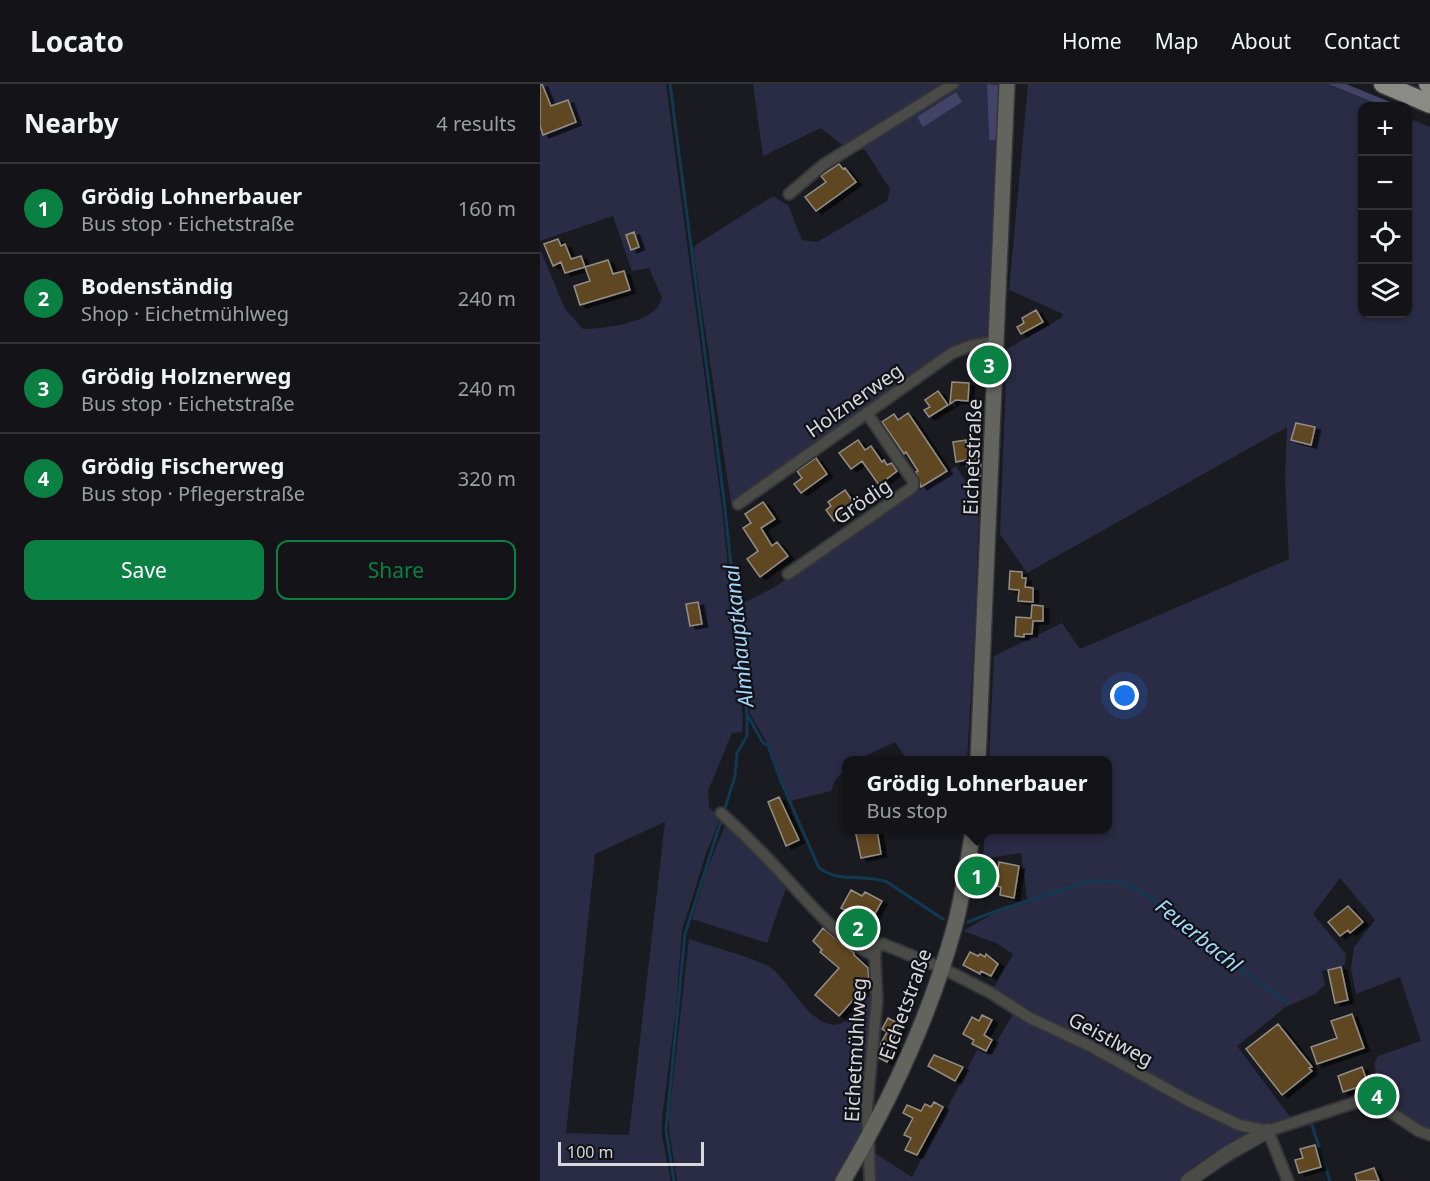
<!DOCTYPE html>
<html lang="en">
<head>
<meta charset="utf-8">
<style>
  :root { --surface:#141418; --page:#212125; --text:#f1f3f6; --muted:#9d9ea2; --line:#333337; --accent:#0b8043 }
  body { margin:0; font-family:"Noto Sans",sans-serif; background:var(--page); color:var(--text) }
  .controls { position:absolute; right:18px; top:18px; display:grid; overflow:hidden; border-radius:12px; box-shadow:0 2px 4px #0004 }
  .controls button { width:54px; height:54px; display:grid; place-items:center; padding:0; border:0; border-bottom:2px solid var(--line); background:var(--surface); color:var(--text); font:30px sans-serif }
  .scale { position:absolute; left:18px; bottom:15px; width:146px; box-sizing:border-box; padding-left:6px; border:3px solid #d8d8dc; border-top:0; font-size:16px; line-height:21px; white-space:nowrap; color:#d8d8dc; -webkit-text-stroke:4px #111217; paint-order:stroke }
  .you { position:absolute; left:585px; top:612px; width:21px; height:21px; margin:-15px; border:4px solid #fff; border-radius:50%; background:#1a73e8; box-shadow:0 0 0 9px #1a73e833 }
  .badge { display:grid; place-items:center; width:39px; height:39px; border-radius:50%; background:var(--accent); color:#fff; font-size:20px; font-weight:700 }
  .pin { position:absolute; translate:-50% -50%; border:3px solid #fff; box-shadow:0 2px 6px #0006 }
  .popup { position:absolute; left:302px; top:672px; width:270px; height:78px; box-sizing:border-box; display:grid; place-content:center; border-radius:12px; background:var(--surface); filter:drop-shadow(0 2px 4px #0005); font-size:20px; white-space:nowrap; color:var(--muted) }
  .popup b { font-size:22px; color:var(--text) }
  .popup::after { content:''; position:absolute; left:50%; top:100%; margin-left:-12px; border:12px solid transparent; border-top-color:var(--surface) }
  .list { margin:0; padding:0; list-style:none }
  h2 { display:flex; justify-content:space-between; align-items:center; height:78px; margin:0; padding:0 24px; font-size:26px }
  h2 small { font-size:20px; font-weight:400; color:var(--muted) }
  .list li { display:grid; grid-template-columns:39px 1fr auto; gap:18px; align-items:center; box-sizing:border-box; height:90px; padding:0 24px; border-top:2px solid var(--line) }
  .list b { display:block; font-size:22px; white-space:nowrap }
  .list p { margin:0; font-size:20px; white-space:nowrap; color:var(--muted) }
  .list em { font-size:20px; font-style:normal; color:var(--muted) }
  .actions { display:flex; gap:12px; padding:18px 24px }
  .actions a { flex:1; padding:14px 0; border:2px solid var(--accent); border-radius:12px; text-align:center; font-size:21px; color:var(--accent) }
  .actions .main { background:var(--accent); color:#fff }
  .icon { flex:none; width:33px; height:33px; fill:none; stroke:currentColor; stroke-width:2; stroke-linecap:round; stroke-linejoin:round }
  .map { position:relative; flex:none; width:890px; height:1097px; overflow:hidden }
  header { display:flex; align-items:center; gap:36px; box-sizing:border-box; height:84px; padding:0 30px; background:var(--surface); border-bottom:2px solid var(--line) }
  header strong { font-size:28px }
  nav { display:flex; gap:33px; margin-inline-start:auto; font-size:21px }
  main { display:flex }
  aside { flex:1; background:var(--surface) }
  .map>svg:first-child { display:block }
  .green { fill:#2a2b44; fill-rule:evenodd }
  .forest { fill:#424367 }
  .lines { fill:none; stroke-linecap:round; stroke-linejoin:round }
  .stream { stroke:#113951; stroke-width:3 }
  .building { fill:#5e4723; stroke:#938e88; stroke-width:1.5; filter:url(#shadow) }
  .minor-casing { stroke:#35353a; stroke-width:14 }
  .tertiary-casing { stroke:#35353a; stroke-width:16 }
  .secondary-casing { stroke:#35353a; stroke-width:18 }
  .motorway-casing { stroke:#35353a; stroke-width:21 }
  .minor { stroke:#4a4a47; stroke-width:10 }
  .tertiary { stroke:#4a4a47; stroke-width:14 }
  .secondary { stroke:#64645f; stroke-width:15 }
  .motorway { stroke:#8a8b84; stroke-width:18 }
  .labels { text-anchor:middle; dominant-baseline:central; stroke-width:4.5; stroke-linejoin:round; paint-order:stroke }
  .street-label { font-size:20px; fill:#d8d8dc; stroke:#111217 }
  .water-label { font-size:21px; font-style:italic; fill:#a3d6f9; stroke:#111217 }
</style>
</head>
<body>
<header>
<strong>Locato</strong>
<nav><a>Home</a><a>Map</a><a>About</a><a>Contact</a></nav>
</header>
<main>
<aside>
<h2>Nearby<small>4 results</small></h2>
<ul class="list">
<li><span class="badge">1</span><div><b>Grödig Lohnerbauer</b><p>Bus stop · Eichetstraße</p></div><em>160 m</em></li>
<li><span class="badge">2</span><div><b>Bodenständig</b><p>Shop · Eichetmühlweg</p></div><em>240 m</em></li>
<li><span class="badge">3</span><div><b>Grödig Holznerweg</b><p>Bus stop · Eichetstraße</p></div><em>240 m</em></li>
<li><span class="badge">4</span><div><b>Grödig Fischerweg</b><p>Bus stop · Pflegerstraße</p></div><em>320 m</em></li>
</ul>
<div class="actions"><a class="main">Save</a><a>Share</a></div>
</aside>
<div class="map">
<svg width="890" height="1097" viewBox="0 0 890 1097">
  <defs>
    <filter id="shadow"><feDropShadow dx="5.5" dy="3" stdDeviation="0" flood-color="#0009"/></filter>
  </defs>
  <rect width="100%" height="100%" fill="#1a1b20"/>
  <!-- green -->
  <path class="green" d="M 0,0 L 126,0 L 182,424 L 203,636 L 202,648 L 192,649 L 168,707 L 169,723 L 180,734 L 166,770 L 142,846 L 136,925 L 122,1035 L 122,1052 L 131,1097 L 0,1097 L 0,165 L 25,225 L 43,245 C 65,244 97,241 115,226 C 118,224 120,218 122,214 L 109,184 L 92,187 L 73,132 L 0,157 ZM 125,738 L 89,1051 L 26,1049 L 55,770 Z
    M 213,0 L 447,0 L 449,55 L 458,56 L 450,247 L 441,256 L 419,262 L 191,419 L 153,165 L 157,160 L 233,112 L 248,121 L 262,156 L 277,158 L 347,117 L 350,105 L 325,66 L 303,62 L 281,44 L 223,72 Z
    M 488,0 L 787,0 L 841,22 L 822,22 L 822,230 L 868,230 L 868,34 L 890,43 L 890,1057 L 843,1027 L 834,980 L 838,972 L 881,957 L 860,893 L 816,910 L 811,885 L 814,863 L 835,836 L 800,794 L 773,830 L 806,870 L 805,881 L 782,887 L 785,901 L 775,910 L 746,923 L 697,962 L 756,1041 C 743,1046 735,1052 723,1059 C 702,1072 682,1083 662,1097 L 334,1097 L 333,1068 L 372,1093 L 437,966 L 449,971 L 477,923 L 452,907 L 473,870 L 456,859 L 423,847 L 461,825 L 487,815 L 481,769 L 443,775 L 445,746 L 568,746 L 568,676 L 449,676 L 454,572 L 522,539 L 540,565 L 749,475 L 745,394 L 747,343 L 487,489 L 460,450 L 467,265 L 521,234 L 523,230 L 469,206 Z
    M 416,382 L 439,420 L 435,544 L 427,676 L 367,676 L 355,658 L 317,676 L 306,676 L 306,685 L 295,696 L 291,707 L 250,717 L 229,662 L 210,630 L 199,521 L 233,504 Z
    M 186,739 L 247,801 L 227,859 L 152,835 L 167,786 Z
    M 149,855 C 173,863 205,871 228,882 C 249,893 272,951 302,939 C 312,935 321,921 328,913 L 333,914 L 323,1052 L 297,1097 L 137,1097 L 129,1047 L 129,1030 Z"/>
  <!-- forest -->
  <path class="forest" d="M 447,0 L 460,1 L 458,56 L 449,56 Z
    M 788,0 L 806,0 L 860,22 L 842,22 Z
    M 416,8 L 422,18 L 383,43 L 377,33 Z"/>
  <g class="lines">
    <!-- stream -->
    <path class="stream" d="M 130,0 L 184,416 L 207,631 L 207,652 L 197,669 L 195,692 L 184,727
      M 208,632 L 223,659 L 228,661 L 240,695 L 279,784 C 302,800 324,789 347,798 L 403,835
      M 428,838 C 458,825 488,817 519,807 C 534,802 551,795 568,797 C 611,802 637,838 669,862 C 695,881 722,899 747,919
      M 772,1041 L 790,1097
      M 134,1097 L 126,1046 L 145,850 L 182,734"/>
  </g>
  <!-- building -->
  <path class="building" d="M 0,0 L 2,0 L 11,22 L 28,16 L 36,38 L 3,51 L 0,42 Z
    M 299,80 L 303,85 L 305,84 L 316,98 L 276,127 L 265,113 L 286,98 L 281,92 Z
    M 94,148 L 99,163 L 91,166 L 86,151 Z
    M 18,155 L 21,162 L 25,160 L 31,175 L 41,172 L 45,183 L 25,189 L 21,178 L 13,182 L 4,160 Z
    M 68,176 L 73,190 L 84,187 L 90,206 L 40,221 L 34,202 L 50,197 L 45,183 Z
    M 496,226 L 503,238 L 481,250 L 477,243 L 484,239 L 482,234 Z
    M 412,298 L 429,299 L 428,317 L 416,316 L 410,320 Z
    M 398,307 L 408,321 L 389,333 L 384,326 L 390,323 L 385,316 Z
    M 368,329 L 407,387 L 381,403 L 376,388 L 378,387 L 366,368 L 364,370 L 342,338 L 354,330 L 358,336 Z
    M 756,339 L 775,343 L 771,361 L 751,356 Z
    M 318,356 L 325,366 L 331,362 L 342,378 L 344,376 L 347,381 L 352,379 L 357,387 L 339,401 L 322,377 L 311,385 L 299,369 Z
    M 426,356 L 426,361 L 434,360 L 437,380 L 427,382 L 426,376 L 416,378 L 413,358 Z
    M 276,374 L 287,390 L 261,409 L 254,400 L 262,394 L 257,387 Z
    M 441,380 L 440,392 L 432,393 L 430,381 Z
    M 305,406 L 316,422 L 294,437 L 286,426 L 291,422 L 288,418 Z
    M 223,418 L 235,435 L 221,444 L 232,462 L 237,458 L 248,472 L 220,493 L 207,475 L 218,467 L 203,444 L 211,439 L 205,430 Z
    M 470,487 L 482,488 L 482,494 L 486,494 L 485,503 L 493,504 L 493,518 L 478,517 L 479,506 L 469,505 Z
    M 158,518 L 162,540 L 150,542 L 146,520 Z
    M 492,521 L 503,522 L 503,537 L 493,537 L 492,550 L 484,550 L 484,553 L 475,552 L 476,533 L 491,534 Z
    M 239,713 L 259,756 L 246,762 L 228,718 Z
    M 315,746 L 337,746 L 341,770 L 321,774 Z
    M 459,778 L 479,782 L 474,814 L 460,811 L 461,803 L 456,802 Z
    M 311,806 L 322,812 L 325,808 L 342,817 L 321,855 L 305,843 L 312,830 L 301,824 Z
    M 808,822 L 823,838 L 810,849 L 808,846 L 800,852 L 788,838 Z
    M 283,844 L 314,869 L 314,871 L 328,884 L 329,898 L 299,932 L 275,911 L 299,884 L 280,868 L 282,866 L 273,857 Z
    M 430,868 L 438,872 L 440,870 L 445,873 L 446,870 L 458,880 L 451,892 L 441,887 L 440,890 L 423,881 Z
    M 801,883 L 808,916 L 795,919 L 788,886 Z
    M 812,930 L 824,964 L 777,980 L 771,963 L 797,954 L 791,937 Z
    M 442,931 L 452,936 L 444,951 L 452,956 L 446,967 L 432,960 L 434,956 L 423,950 L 432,933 L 439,937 Z
    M 348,934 L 361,941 L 351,959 L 356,962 L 347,978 L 339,974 L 340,961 L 347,948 L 342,945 Z
    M 738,940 L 772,983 L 769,984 L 772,987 L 742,1011 L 706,965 Z
    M 394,971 L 423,983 L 415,997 L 388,982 Z
    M 822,983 L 828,1000 L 803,1008 L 798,992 Z
    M 394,1018 L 403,1023 L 377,1071 L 365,1066 L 371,1054 L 364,1051 L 373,1034 L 363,1029 L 367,1021 L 381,1027 L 385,1020 L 391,1023 Z
    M 775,1061 L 781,1083 L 759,1089 L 755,1076 L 763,1074 L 760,1065 Z
    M 834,1084 L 839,1097 L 817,1097 L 815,1090 Z"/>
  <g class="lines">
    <defs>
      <path id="minor" d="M 249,110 L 283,81 L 413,0
        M 198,420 L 412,269 L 430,262 L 457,257
        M 248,490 L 373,403 L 373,397 L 327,329
        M 181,729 C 202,748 223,769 243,791 C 271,821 297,854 335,872 L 337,916 L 327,1022 L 330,1097
        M 335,872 L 336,863 L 343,860 L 402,884 L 451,909 L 490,934 L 550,962 L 647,1016 L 699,1041 L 728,1047 L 829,1014 L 879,1047 L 890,1051
        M 728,1047 L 748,1097"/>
      <path id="tertiary" d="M 648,1097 L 688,1069 L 728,1047"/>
      <path id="secondary" d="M 438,676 L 467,0
        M 303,1097 C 351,1016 390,933 415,841 C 423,810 428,777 433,746"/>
      <path id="motorway" d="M 843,0 L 890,20
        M 888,0 L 890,1"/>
    </defs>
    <!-- minor casing -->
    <use href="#minor" class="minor-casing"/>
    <!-- tertiary casing -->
    <use href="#tertiary" class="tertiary-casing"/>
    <!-- secondary casing -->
    <use href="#secondary" class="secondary-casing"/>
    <!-- motorway casing -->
    <use href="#motorway" class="motorway-casing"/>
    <!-- minor -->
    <use href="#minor" class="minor"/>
    <!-- tertiary -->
    <use href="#tertiary" class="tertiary"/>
    <!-- secondary -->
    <use href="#secondary" class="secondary"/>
    <!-- motorway -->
    <use href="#motorway" class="motorway"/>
  </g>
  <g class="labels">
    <!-- street labels -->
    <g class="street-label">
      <text transform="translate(314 316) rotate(-35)">Holznerweg</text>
      <text transform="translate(432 373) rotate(-88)">Eichetstraße</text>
      <text transform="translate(322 417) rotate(-34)">Grödig</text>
      <text transform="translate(365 920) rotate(-70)">Eichetstraße</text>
      <text transform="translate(571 955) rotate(28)">Geistlweg</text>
      <text transform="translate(315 966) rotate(-87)">Eichetmühlweg</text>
    </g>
    <!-- water labels -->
    <g class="water-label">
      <text transform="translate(198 552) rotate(-96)">Almhauptkanal</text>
      <text transform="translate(659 851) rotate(39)">Feuerbachl</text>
    </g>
  </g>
</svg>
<div class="controls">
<button>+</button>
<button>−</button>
<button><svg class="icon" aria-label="locate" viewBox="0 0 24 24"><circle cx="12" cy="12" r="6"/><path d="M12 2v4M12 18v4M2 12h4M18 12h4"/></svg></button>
<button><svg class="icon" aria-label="layers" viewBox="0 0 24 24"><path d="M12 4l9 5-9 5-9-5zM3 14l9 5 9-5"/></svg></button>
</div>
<div class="scale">100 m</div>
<div class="you"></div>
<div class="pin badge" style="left:437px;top:792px">1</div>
<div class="popup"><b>Grödig Lohnerbauer</b>Bus stop</div>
<div class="pin badge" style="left:318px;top:844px">2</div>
<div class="pin badge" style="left:449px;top:281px">3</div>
<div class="pin badge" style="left:837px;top:1012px">4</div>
</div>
</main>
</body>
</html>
